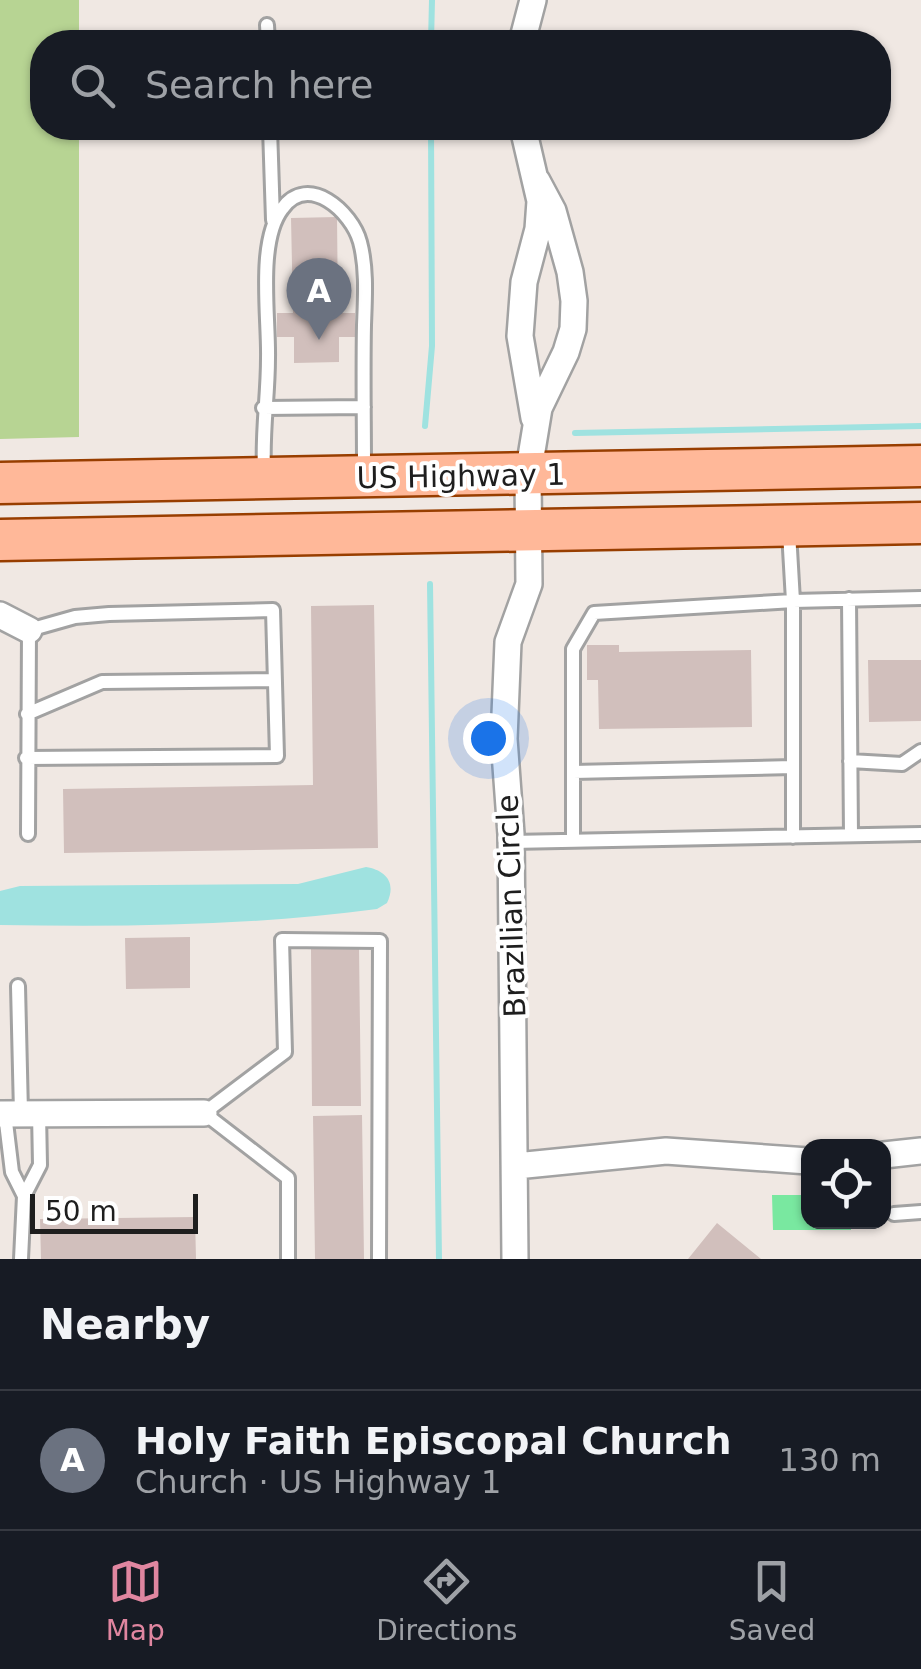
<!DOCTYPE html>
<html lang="en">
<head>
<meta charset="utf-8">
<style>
  :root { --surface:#171b24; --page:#20242c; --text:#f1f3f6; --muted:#9ea1a6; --line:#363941; --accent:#e086a0 }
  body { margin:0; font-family:"DejaVu Sans",sans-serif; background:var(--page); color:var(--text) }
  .controls { position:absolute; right:30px; bottom:30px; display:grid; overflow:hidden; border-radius:20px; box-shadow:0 2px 8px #0004 }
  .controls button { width:90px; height:90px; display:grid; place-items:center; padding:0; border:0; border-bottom:2px solid var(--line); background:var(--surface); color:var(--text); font:50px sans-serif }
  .scale { position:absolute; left:30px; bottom:25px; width:168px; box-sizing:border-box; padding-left:10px; border:5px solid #1e1e1e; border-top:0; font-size:28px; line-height:35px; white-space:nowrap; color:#1e1e1e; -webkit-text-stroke:8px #fff; paint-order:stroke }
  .you { position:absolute; left:488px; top:738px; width:35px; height:35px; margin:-25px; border:8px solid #fff; border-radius:50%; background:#1a73e8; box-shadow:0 0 0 15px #1a73e833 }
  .badge { display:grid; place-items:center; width:65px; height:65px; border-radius:50%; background:var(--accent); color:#fff; font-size:32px; font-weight:700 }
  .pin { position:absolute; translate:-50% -82px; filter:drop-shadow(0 2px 5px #0008) }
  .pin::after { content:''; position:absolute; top:52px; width:35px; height:30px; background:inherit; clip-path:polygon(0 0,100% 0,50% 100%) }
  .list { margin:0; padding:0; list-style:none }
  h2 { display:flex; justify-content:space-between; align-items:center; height:130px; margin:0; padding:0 40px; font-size:42px }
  h2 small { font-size:32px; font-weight:400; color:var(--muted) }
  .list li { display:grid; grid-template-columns:65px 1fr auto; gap:30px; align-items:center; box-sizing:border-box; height:140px; padding:0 40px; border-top:2px solid var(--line) }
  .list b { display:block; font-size:38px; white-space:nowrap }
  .list p { margin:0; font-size:32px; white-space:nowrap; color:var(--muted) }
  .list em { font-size:32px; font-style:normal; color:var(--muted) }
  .icon { flex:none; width:55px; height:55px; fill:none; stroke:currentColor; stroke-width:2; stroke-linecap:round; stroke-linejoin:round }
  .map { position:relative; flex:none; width:921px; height:1259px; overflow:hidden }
  .search { position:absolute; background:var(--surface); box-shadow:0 2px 8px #0004; left:30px; right:30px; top:30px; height:110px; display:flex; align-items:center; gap:25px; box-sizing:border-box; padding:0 35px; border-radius:40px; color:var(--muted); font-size:38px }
  .sheet { height:270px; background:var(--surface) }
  nav { display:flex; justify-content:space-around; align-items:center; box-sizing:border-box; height:140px; border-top:2px solid var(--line); background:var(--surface); font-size:28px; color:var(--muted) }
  nav a { display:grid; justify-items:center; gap:5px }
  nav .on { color:var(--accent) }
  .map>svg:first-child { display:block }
  .forest { fill:#b7d493 }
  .pitch { fill:#79e8a0 }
  .water { fill:#9fe2e0 }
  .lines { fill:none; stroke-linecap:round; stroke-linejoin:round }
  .stream { stroke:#9fe2e0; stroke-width:6 }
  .building { fill:#d1bfbc }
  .lane-casing { stroke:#a2a2a2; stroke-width:18 }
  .street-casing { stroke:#a2a2a2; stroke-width:30 }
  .primary-casing { stroke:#983e00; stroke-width:45 }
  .lane { stroke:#fff; stroke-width:12 }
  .street { stroke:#fff; stroke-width:25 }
  .primary { stroke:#ffb899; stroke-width:40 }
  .labels { text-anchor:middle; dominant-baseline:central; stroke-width:8; stroke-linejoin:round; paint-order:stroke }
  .street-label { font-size:30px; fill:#1e1e1e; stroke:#fff }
</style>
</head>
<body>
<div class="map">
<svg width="921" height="1259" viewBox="0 0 921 1259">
  <rect width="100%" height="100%" fill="#f0e8e3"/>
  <!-- forest -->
  <path class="forest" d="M 0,0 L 79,0 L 79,42 L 42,42 L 42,128 L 79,128 L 79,437 L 0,439 Z"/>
  <!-- pitch -->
  <path class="pitch" d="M 772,1195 L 808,1195 L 808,1222 L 851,1222 L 851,1230 L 773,1230 Z"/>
  <!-- water -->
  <path class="water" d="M 366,867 C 385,870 397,882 387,903 L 377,909 C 252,926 125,927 0,925 L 0,891 L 20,886 L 298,884 Z"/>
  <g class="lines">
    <!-- stream -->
    <path class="stream" d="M 431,42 L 432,0
      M 425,426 L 432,346 L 431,128
      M 575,433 L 921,426
      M 430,584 L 439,1259"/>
  </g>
  <!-- building -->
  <path class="building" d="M 337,217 L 338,313 L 355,313 L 355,337 L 339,337 L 339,362 L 294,363 L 294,337 L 277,337 L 277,313 L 293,313 L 291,218 Z
    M 374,605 L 378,848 L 64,853 L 63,789 L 313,785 L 311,606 Z
    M 587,645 L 619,645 L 619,652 L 751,650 L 752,727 L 599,729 L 598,680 L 587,680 Z
    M 868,660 L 921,660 L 921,721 L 869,722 Z
    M 190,937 L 190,988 L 126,989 L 125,938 Z
    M 359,948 L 361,1106 L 312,1106 L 311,949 Z
    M 362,1115 L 364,1259 L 315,1259 L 313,1116 Z
    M 195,1217 L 196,1259 L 41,1259 L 40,1219 Z
    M 717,1223 L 761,1259 L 688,1259 Z"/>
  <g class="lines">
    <defs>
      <path id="lane" d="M 267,25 L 268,42
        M 270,128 L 273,220
        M 263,408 L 364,407
        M 264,471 C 262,430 268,398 268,358 C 269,317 257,242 282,209 C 308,172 352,212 360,242 C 367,268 365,298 364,325 C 363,373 364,421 364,469
        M 789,532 L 793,601 L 921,598
        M 849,599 L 851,835
        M 27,714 L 102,682 L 275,680
        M 26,758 L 277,756 L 273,610 L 109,614 L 75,617 L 29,630 L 28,834
        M 850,761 L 902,764 L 921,751
        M 573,772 L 793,767
        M 573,841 L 573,649 L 594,613 L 793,601 L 793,837
        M 511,842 L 921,834
        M 18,986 L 21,1113
        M 5,1114 L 12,1172 L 24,1196
        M 894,1214 L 921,1212
        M 21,1259 L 24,1196 L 40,1165 L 39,1113
        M 288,1259 L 288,1178 L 204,1113 L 285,1052 L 282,940 L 380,941 L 379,1259"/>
      <path id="street" d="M 522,42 L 533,0
        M 523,128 L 540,201 L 538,229 L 524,282 L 520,336 L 534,418
        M 0,615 L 29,630
        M 0,1114 L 204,1113
        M 884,1155 L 921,1151
        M 516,1166 L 666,1151 L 808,1161
        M 515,1259 L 511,834 L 504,739 L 508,642 L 529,584 L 528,475 L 539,408 L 566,352 L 573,329 L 574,301 L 570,272 L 553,211 L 537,181"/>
      <path id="primary" d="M 0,483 L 921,466
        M 0,540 L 921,523"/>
    </defs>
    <!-- lane casing -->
    <use href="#lane" class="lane-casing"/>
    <!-- street casing -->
    <use href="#street" class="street-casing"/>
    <!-- primary casing -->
    <use href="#primary" class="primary-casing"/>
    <!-- lane -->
    <use href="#lane" class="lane"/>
    <!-- street -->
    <use href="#street" class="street"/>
    <!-- primary -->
    <use href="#primary" class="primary"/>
  </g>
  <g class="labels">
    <!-- street labels -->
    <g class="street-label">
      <text transform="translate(461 476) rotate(-1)">US Highway 1</text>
      <text transform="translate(511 906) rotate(-92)">Brazilian Circle</text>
    </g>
  </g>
</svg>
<div class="controls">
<button><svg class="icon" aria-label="locate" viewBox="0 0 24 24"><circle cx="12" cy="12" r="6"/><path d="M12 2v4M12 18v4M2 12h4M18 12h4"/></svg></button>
</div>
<div class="scale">50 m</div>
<div class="you"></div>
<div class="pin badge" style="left:319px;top:340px;background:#6b7280">A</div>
<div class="search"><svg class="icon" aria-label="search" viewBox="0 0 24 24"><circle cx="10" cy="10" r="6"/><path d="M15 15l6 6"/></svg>Search here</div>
</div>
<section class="sheet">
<h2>Nearby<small></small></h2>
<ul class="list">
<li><span class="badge" style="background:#6b7280">A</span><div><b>Holy Faith Episcopal Church</b><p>Church · US Highway 1</p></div><em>130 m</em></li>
</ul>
</section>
<nav>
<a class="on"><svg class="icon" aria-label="map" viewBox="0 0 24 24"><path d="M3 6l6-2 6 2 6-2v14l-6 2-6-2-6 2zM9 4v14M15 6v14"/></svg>Map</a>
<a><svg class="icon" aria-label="directions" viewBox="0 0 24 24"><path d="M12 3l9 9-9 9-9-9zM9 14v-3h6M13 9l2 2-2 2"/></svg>Directions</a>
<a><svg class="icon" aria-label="saved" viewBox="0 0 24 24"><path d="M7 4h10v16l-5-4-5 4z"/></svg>Saved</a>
</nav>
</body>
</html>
